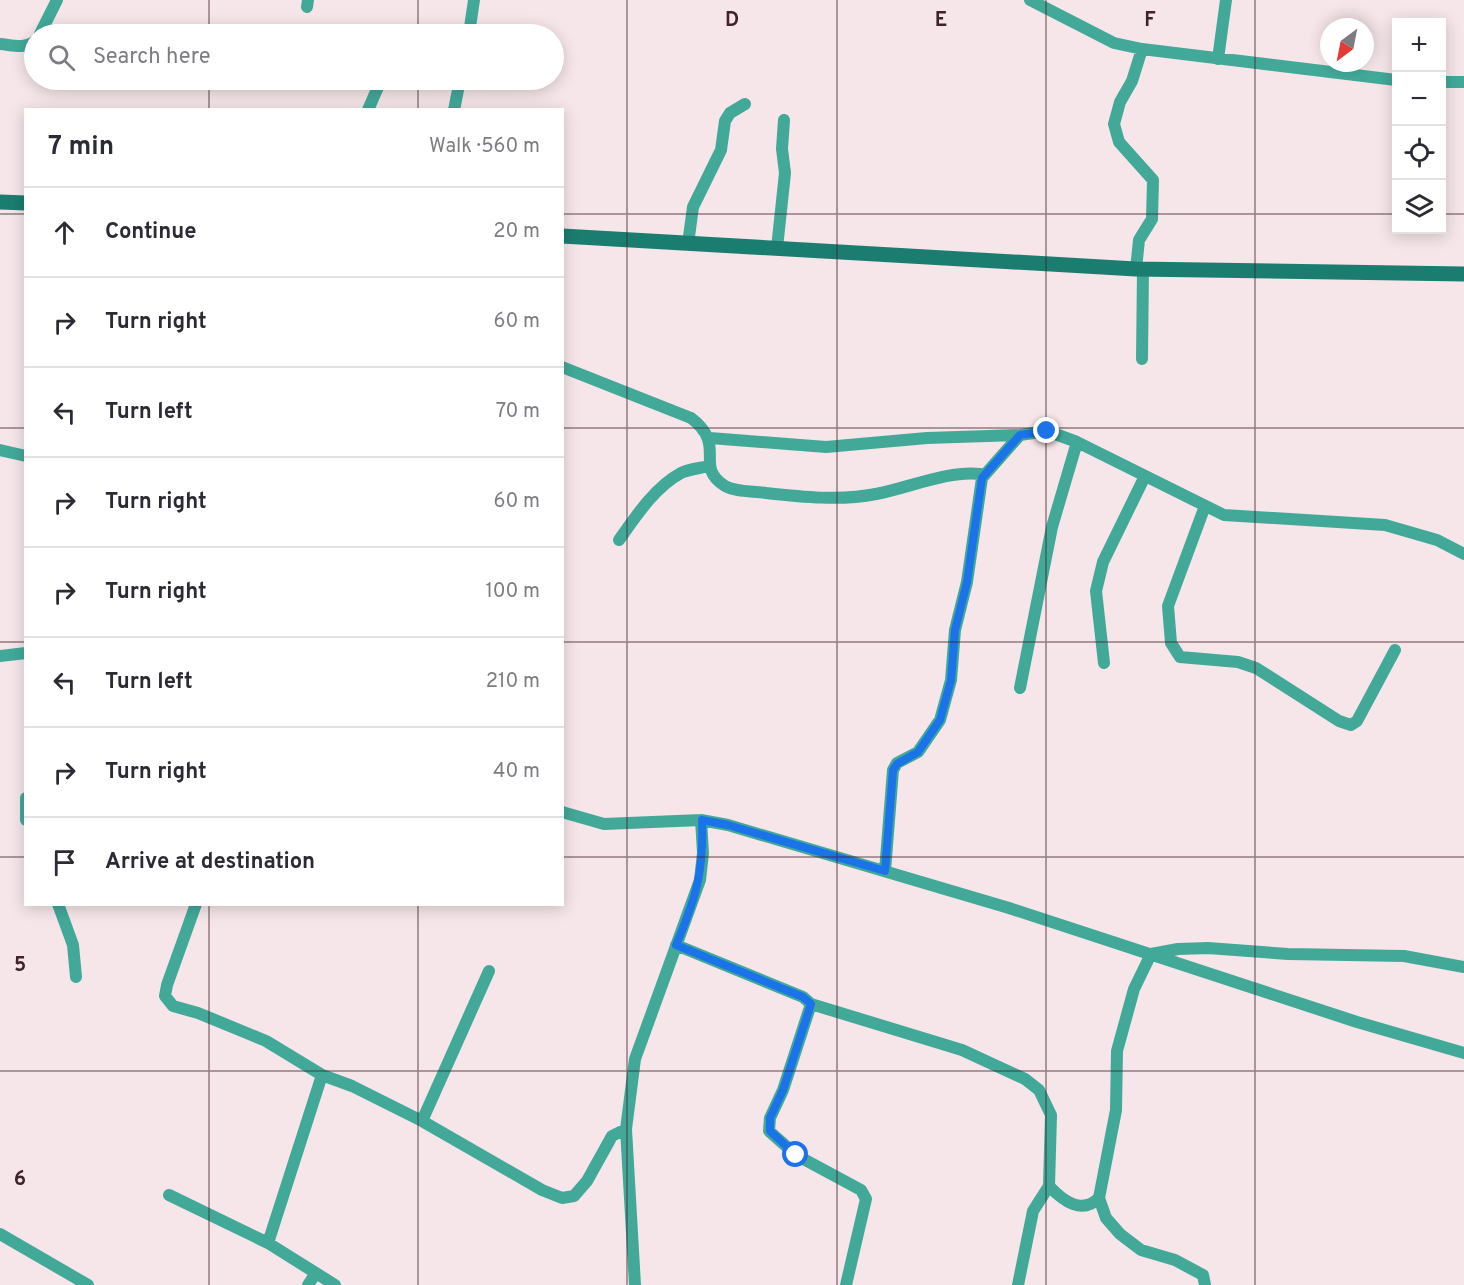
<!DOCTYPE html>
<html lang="en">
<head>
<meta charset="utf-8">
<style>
  :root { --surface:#fff; --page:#f7f7f7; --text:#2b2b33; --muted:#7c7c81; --line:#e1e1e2 }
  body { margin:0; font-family:Overpass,sans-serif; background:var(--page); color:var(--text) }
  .controls { position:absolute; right:18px; top:18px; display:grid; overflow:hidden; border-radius:0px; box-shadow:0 3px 15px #0003 }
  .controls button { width:54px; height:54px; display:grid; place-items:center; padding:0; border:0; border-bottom:2px solid var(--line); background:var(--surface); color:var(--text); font:30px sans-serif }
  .compass { position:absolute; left:1320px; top:18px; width:54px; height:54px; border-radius:50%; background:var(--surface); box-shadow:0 3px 15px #0003; rotate:212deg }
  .stop { position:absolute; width:18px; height:18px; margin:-14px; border:4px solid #1a73e8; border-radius:50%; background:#fff }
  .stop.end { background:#1a73e8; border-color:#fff; box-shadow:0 2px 6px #0008 }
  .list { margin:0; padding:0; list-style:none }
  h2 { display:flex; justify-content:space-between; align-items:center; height:78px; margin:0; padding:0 24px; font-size:26px }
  h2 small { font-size:20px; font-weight:400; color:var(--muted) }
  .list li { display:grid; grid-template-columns:39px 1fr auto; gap:18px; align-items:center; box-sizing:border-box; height:90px; padding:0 24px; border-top:2px solid var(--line) }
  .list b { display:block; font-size:22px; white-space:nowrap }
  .list em { font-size:20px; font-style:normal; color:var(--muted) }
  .icon { flex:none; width:33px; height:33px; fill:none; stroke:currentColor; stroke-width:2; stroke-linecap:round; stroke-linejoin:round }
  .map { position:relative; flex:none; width:1464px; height:1285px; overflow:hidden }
  .search { position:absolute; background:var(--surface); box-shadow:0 3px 15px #0003; left:24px; top:24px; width:540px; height:66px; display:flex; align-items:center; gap:15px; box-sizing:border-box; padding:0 21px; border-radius:33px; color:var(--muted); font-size:22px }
  .panel { position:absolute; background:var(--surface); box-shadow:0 3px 15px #0003; left:24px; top:108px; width:540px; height:798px; border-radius:0px }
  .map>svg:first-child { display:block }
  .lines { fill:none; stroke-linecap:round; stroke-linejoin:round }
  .minor { stroke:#42a999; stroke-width:12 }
  .secondary { stroke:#1b7d70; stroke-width:15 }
  .route { stroke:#1a73e8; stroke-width:8 }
  .grid { fill:none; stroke:#3f222a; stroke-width:1.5; stroke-opacity:0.55 }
  .grid-label { font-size:20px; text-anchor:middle; font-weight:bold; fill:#3f222a; stroke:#f6e6ea; stroke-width:4.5; stroke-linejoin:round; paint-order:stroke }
</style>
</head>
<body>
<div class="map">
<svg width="1464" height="1285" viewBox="0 0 1464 1285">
  <rect width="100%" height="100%" fill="#f6e6ea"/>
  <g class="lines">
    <!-- minor -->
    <path class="minor" d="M 1030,0 L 1114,43 L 1142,49 L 1396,80
      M 307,7 L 308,0
      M 40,34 L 57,0
      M 469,34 L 474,0
      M 0,44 C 12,45 24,49 34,42
      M 1218,59 L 1226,0
      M 1442,82 L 1464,82
      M 368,110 L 381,80
      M 454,110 L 460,80
      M 688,244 L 693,207 L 721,150 L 725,121 L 730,113 L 745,104
      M 777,248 L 785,173 L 782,149 L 784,120
      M 1136,269 L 1139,240 L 1152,219 L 1153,180 L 1119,142 L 1114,124 L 1120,102 L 1132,81 L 1142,49
      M 1142,359 L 1143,269
      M 562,367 L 691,418 C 728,446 693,466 725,486 C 735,492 754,491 766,493 C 802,497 841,501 876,494 C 908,488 949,470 980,474 L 982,478 L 967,582 L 955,630 L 951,680 L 940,720 L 918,752 L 897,763 L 893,770 L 885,871
      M 710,438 L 826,447 L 927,438 L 1020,435
      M 0,450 L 26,456
      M 982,478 L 1020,435 L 1047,431 L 1077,442 L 1224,515 L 1385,525 L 1437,540 L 1464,554
      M 1205,506 L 1168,606 L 1171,643 L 1180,657 L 1238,662 L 1256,668 L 1339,721 L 1351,725 L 1357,721 L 1395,650
      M 619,540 C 636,516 655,487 681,473 C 689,469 701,468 709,466
      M 0,656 L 26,653
      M 1104,663 L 1096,591 L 1103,562 L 1145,476
      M 1020,688 L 1052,527 L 1077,442
      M 26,798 L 26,820
      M 562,812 L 604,824 L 701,820 L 728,825 L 1009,908 L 1357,1022 L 1464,1053
      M 58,904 L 73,945 L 76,977
      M 196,904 L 167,985 L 165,996 L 173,1006 L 198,1013 L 266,1041 L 322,1075 L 352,1086 L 422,1121 L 542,1190 L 562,1198 L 574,1196 L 587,1181 L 612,1136 L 626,1129
      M 676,945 L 803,997 L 811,1004 L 783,1090 L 770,1118 L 769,1131 L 796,1155 L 861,1190 L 866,1199 L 846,1285
      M 811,1004 L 962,1050 L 1025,1079 L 1039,1090 L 1051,1115 L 1049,1186 C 1063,1201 1082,1215 1099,1198 L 1116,1110 L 1117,1051 L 1134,989 L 1151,954 L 1178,949 L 1208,948 L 1288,954 L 1404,956 L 1464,967
      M 422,1121 L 489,971
      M 169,1195 L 268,1243 L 335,1285
      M 1099,1198 L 1106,1218 L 1120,1234 L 1141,1250 L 1175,1260 L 1203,1275 L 1205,1285
      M 0,1234 L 88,1285
      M 268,1243 L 322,1075
      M 308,1285 L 316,1273
      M 635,1285 L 626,1129 L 635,1059 L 700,880 L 703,853 L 701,820
      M 1018,1285 L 1033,1211 L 1049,1186"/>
    <!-- secondary -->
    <path class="secondary" d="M 0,202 L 26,203
      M 562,236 L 1136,269 L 1464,274"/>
  </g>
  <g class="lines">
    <!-- route -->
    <path class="route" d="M 796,1155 L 770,1131 L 770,1118 L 783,1090 L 811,1004 L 803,997 L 676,945 C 696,898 704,871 702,820 L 728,825 L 885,871 L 893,770 L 897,764 L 918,752 L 940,720 L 951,680 L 955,630 L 967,582 L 982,478 L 1020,435 L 1047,431"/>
  </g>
  <!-- grid -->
  <path class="grid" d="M 209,0 L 209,34M 418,0 L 418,34M 627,0 L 627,1285M 837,0 L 837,1285M 1046,0 L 1046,1285M 1255,0 L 1255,1285M 209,80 L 209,110M 418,80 L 418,110M 0,214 L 26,214M 562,214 L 1396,214M 1442,214 L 1464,214M 0,428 L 26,428M 562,428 L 1464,428M 0,642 L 26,642M 562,642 L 1464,642M 0,857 L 26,857M 562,857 L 1464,857M 209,904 L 209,1285M 418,904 L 418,1285M 0,1071 L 1464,1071"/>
  <g class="grid-label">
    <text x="732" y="26">D</text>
    <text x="941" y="26">E</text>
    <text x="1150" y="26">F</text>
    <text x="20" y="971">5</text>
    <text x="20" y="1185">6</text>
  </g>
</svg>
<div class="controls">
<button>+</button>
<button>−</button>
<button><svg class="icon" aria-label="locate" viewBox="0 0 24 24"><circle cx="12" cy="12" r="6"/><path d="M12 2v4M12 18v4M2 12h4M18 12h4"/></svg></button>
<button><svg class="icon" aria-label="layers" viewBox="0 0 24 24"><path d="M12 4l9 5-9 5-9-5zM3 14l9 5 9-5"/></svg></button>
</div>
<svg class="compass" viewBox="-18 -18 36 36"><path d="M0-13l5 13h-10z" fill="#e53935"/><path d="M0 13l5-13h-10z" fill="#7c7c81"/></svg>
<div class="stop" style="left:796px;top:1155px"></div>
<div class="stop end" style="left:1047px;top:431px"></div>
<div class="search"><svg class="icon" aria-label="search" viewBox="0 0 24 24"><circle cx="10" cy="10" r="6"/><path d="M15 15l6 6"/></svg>Search here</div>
<section class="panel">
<h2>7 min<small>Walk · 560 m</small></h2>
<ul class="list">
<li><svg class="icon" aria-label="ahead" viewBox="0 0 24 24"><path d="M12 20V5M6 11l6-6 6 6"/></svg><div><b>Continue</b></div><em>20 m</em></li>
<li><svg class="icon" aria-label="right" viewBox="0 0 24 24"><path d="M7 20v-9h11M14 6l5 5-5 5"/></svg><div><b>Turn right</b></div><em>60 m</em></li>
<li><svg class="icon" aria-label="left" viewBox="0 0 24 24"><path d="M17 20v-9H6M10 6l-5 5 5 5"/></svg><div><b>Turn left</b></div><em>70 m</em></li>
<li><svg class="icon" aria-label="right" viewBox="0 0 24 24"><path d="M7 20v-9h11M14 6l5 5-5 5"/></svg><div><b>Turn right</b></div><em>60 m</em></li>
<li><svg class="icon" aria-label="right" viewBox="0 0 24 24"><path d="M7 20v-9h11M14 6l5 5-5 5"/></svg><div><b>Turn right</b></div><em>100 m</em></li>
<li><svg class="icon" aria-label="left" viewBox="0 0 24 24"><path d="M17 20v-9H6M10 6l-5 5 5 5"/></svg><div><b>Turn left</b></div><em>210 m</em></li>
<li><svg class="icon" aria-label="right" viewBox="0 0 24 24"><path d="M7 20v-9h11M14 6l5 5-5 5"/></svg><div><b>Turn right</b></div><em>40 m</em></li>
<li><svg class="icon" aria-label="arrive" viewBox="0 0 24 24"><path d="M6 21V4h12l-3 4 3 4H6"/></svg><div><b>Arrive at destination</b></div></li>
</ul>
</section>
</div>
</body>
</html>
